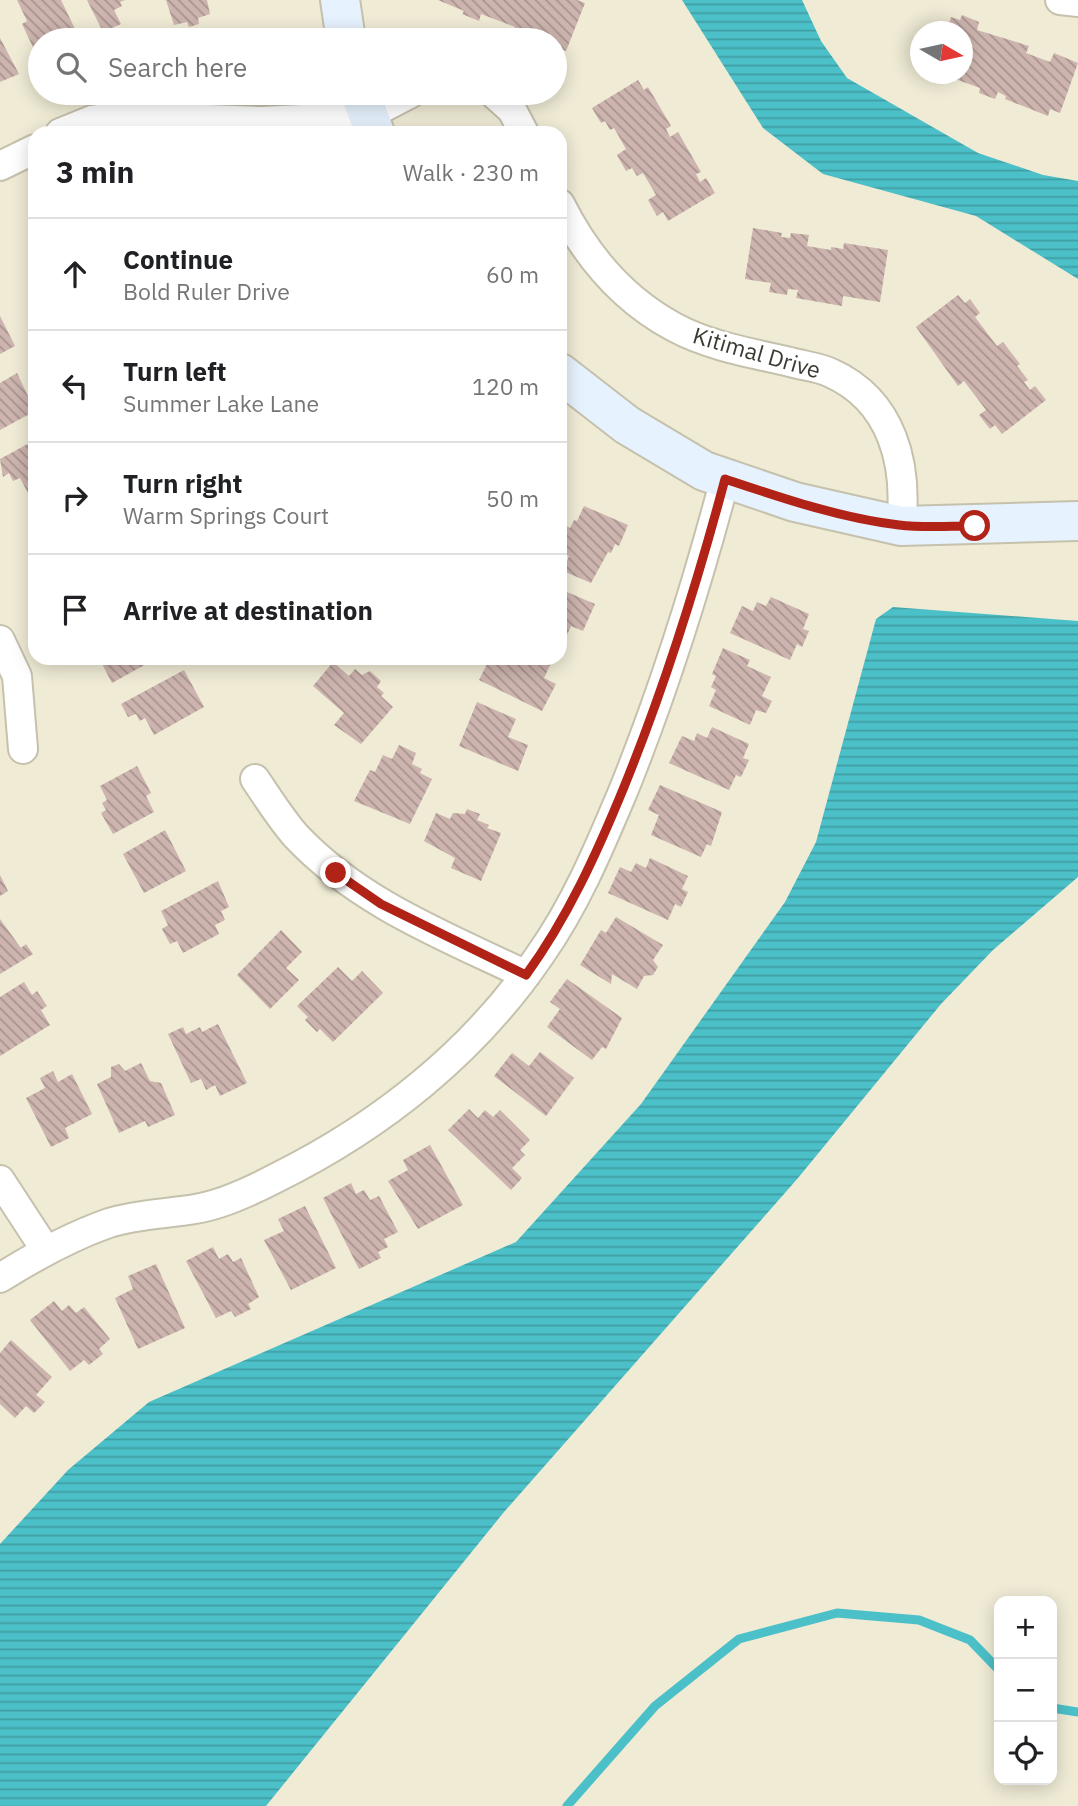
<!DOCTYPE html>
<html lang="en">
<head>
<meta charset="utf-8">
<style>
  :root { --surface:#fff; --page:#f2f2f2; --text:#202124; --muted:#757577; --line:#e0e0e0 }
  body { margin:0; font-family:"IBM Plex Sans",sans-serif; background:var(--page); color:var(--text) }
  .controls { position:absolute; right:21px; bottom:21px; display:grid; overflow:hidden; border-radius:14px; box-shadow:0 4px 18px #0003 }
  .controls button { width:63px; height:63px; display:grid; place-items:center; padding:0; border:0; border-bottom:2px solid var(--line); background:var(--surface); color:var(--text); font:35px sans-serif }
  .compass { position:absolute; left:910px; top:21px; width:63px; height:63px; border-radius:50%; background:var(--surface); box-shadow:0 4px 18px #0003; rotate:99deg }
  .stop { position:absolute; width:21px; height:21px; margin:-16px; border:5px solid #b12217; border-radius:50%; background:#fff }
  .stop.end { background:#b12217; border-color:#fff; box-shadow:0 2px 7px #0008 }
  .list { margin:0; padding:0; list-style:none }
  h2 { display:flex; justify-content:space-between; align-items:center; height:91px; margin:0; padding:0 28px; font-size:30px }
  h2 small { font-size:23px; font-weight:400; color:var(--muted) }
  .list li { display:grid; grid-template-columns:46px 1fr auto; gap:21px; align-items:center; box-sizing:border-box; height:112px; padding:0 28px; border-top:2px solid var(--line) }
  .list b { display:block; font-size:26px; white-space:nowrap }
  .list p { margin:0; font-size:23px; white-space:nowrap; color:var(--muted) }
  .list em { font-size:23px; font-style:normal; color:var(--muted) }
  .icon { flex:none; width:38px; height:38px; fill:none; stroke:currentColor; stroke-width:2; stroke-linecap:round; stroke-linejoin:round }
  .map { position:relative; flex:none; width:1078px; height:1806px; overflow:hidden }
  .search { position:absolute; background:var(--surface); box-shadow:0 4px 18px #0003; left:28px; top:28px; width:539px; height:77px; display:flex; align-items:center; gap:18px; box-sizing:border-box; padding:0 24px; border-radius:38px; color:var(--muted); font-size:26px }
  .panel { position:absolute; background:var(--surface); box-shadow:0 4px 18px #0003; left:28px; top:126px; width:539px; height:539px; border-radius:21px }
  .map>svg:first-child { display:block }
  .water { fill:url(#water-rules) }
  .lines { fill:none; stroke-linecap:round; stroke-linejoin:round }
  .stream { stroke:#4cc0c8; stroke-width:9 }
  .building { fill:url(#building-back-hatch) }
  .street-casing { stroke:#c5c1ac; stroke-width:32 }
  .secondary-casing { stroke:#c5c1ac; stroke-width:42 }
  .street { stroke:#fff; stroke-width:28 }
  .secondary { stroke:#e6f2fe; stroke-width:38 }
  .route { stroke:#b12217; stroke-width:9 }
  .labels { text-anchor:middle; dominant-baseline:central; stroke-width:6; stroke-linejoin:round; paint-order:stroke }
  .street-label { font-size:23px; fill:#3c3a32; stroke:#fff }
</style>
</head>
<body>
<div class="map">
<svg width="1078" height="1806" viewBox="0 0 1078 1806">
  <defs>
    <pattern id="water-rules" width="6" height="5" patternUnits="userSpaceOnUse" patternTransform="scale(1.75)"><rect width="6" height="5" fill="#4cc0c8"/><path d="M0 2.5h6" fill="none" stroke="#409da3"/></pattern>
    <pattern id="building-back-hatch" width="6" height="6" patternUnits="userSpaceOnUse" patternTransform="scale(1.75)"><rect width="6" height="6" fill="#cdb4ae"/><path d="M-1 5l2 2M0 0l6 6M5-1l2 2" fill="none" stroke="#a8938e"/></pattern>
  </defs>
  <rect width="100%" height="100%" fill="#efebd5"/>
  <!-- water -->
  <path class="water" d="M 682,0 L 802,0 L 821,41 L 847,78 L 978,153 L 1043,175 L 1078,181 L 1078,279 L 976,216 L 823,174 L 763,128 Z
    M 893,607 L 1078,621 L 1078,877 L 993,950 L 941,1004 L 798,1178 L 504,1512 L 266,1806 L 0,1806 L 0,1544 L 68,1470 L 149,1402 L 516,1242 L 641,1104 L 785,902 L 816,842 L 876,619 Z"/>
  <g class="lines">
    <!-- stream -->
    <path class="stream" d="M 1052,1708 L 1078,1712
      M 567,1806 L 655,1706 L 739,1639 L 837,1613 L 919,1620 L 970,1640 L 999,1670"/>
  </g>
  <!-- building -->
  <path class="building" d="M 17,0 L 61,0 L 76,31 L 72,34 L 75,40 L 40,40 L 40,62 L 22,24 L 27,21 Z
    M 87,0 L 125,0 L 120,2 L 122,6 L 114,10 L 121,24 L 103,32 Z
    M 166,0 L 207,0 L 210,14 L 198,18 L 199,24 L 189,27 L 187,22 L 174,25 Z
    M 438,0 L 577,0 L 585,3 L 566,51 L 555,47 L 555,40 L 538,40 L 540,36 L 532,33 L 529,39 L 512,33 L 515,27 L 481,14 L 479,21 L 462,14 L 464,11 Z
    M 962,15 L 979,22 L 977,30 L 1029,46 L 1026,53 L 1050,62 L 1054,53 L 1078,63 L 1060,113 L 1050,109 L 1048,116 L 1005,99 L 1006,96 L 998,92 L 995,99 L 979,93 L 980,88 L 955,79 L 957,74 L 962,74 L 962,32 L 946,32 L 951,17 L 960,20 Z
    M 0,38 L 19,74 L 0,82 Z
    M 638,80 L 644,90 L 648,87 L 671,126 L 666,129 L 670,137 L 678,132 L 701,172 L 696,174 L 700,182 L 706,178 L 715,193 L 668,221 L 663,212 L 657,216 L 648,200 L 656,195 L 643,173 L 637,176 L 632,168 L 626,171 L 617,155 L 626,149 L 614,128 L 610,130 L 605,121 L 601,123 L 592,108 Z
    M 753,228 L 782,233 L 781,237 L 790,238 L 791,233 L 809,235 L 807,246 L 831,250 L 831,247 L 843,249 L 844,243 L 888,250 L 880,302 L 843,296 L 842,306 L 796,298 L 798,290 L 788,289 L 787,295 L 769,292 L 771,283 L 745,279 Z
    M 958,295 L 965,303 L 970,299 L 980,313 L 975,317 L 997,346 L 1003,342 L 1020,364 L 1017,366 L 1028,380 L 1024,382 L 1030,390 L 1035,386 L 1046,400 L 1002,434 L 995,425 L 990,429 L 979,415 L 986,410 L 964,381 L 958,386 L 916,327 Z
    M 0,316 L 15,346 L 0,354 Z
    M 17,373 L 35,411 L 0,430 L 0,383 Z
    M 35,440 L 35,489 L 28,493 L 20,478 L 13,481 L 9,473 L 3,477 L 0,459 Z
    M 584,506 L 628,525 L 619,546 L 615,544 L 611,553 L 608,552 L 591,583 L 563,571 L 569,556 L 562,553 L 564,541 L 560,539 L 564,525 L 570,528 L 574,520 L 577,521 Z
    M 560,589 L 595,604 L 583,631 L 571,626 L 567,635 L 560,632 Z
    M 771,597 L 809,614 L 803,629 L 809,631 L 802,647 L 797,644 L 790,660 L 730,633 L 742,606 L 753,611 L 757,602 L 766,606 Z
    M 723,648 L 750,660 L 747,666 L 771,677 L 762,696 L 772,701 L 766,713 L 756,710 L 750,725 L 709,706 L 716,690 L 711,687 L 716,676 L 712,674 Z
    M 99,658 L 147,658 L 150,662 L 112,683 Z
    M 282,658 L 298,658 L 285,664 Z
    M 484,658 L 553,659 L 544,678 L 556,684 L 542,711 L 479,680 L 487,664 L 482,661 Z
    M 333,662 L 349,676 L 355,669 L 362,675 L 370,671 L 381,681 L 377,687 L 384,693 L 381,696 L 393,707 L 361,744 L 334,725 L 344,713 L 313,686 Z
    M 184,670 L 204,707 L 154,735 L 145,718 L 140,721 L 136,714 L 128,717 L 121,704 Z
    M 477,702 L 516,719 L 508,737 L 528,745 L 518,771 L 459,746 Z
    M 712,727 L 749,744 L 743,758 L 749,760 L 741,777 L 736,775 L 729,790 L 669,763 L 682,736 L 694,741 L 697,733 L 707,738 Z
    M 399,745 L 416,753 L 412,764 L 422,769 L 420,773 L 432,779 L 410,824 L 354,801 L 370,770 L 375,772 L 383,755 L 392,759 Z
    M 137,766 L 151,793 L 146,796 L 154,812 L 113,834 L 101,813 L 106,810 L 102,803 L 107,800 L 100,786 Z
    M 660,785 L 722,812 L 711,846 L 707,844 L 701,857 L 651,835 L 659,815 L 648,810 Z
    M 467,809 L 480,814 L 477,820 L 489,825 L 487,828 L 501,833 L 481,881 L 451,868 L 455,858 L 424,841 L 436,813 L 450,819 L 453,813 L 465,814 Z
    M 165,830 L 186,871 L 144,893 L 123,854 Z
    M 650,858 L 688,876 L 682,889 L 688,892 L 681,907 L 675,904 L 668,920 L 608,893 L 620,867 L 631,872 L 636,863 L 646,868 Z
    M 0,875 L 8,891 L 0,896 Z
    M 218,881 L 229,907 L 221,911 L 225,920 L 215,925 L 219,934 L 183,953 L 177,941 L 170,944 L 162,929 L 168,925 L 161,911 Z
    M 616,917 L 663,945 L 653,960 L 658,967 L 653,975 L 644,976 L 637,989 L 612,974 L 611,984 L 580,965 L 601,930 L 606,933 Z
    M 0,919 L 21,948 L 26,944 L 33,954 L 0,974 Z
    M 281,930 L 302,952 L 286,968 L 299,980 L 270,1009 L 237,975 Z
    M 338,967 L 352,981 L 362,971 L 383,993 L 333,1042 L 320,1029 L 317,1032 L 305,1020 L 308,1017 L 297,1006 Z
    M 567,979 L 622,1018 L 606,1049 L 602,1047 L 592,1060 L 547,1027 L 560,1009 L 550,1002 Z
    M 24,982 L 32,995 L 37,991 L 47,1006 L 41,1010 L 50,1025 L 0,1056 L 0,997 Z
    M 218,1024 L 247,1083 L 220,1096 L 215,1085 L 206,1090 L 201,1079 L 191,1083 L 168,1034 L 183,1027 L 186,1034 L 200,1027 L 202,1032 Z
    M 540,1052 L 574,1078 L 546,1116 L 494,1076 L 512,1053 L 529,1066 Z
    M 141,1063 L 150,1081 L 161,1083 L 175,1115 L 148,1127 L 145,1121 L 119,1133 L 97,1084 L 111,1077 L 111,1067 L 119,1064 L 125,1071 Z
    M 53,1071 L 58,1082 L 72,1074 L 92,1114 L 65,1128 L 69,1138 L 51,1147 L 26,1098 L 45,1088 L 40,1078 Z
    M 469,1109 L 478,1118 L 485,1110 L 493,1117 L 500,1110 L 530,1140 L 520,1150 L 525,1155 L 512,1168 L 522,1178 L 511,1190 L 448,1130 Z
    M 430,1145 L 463,1205 L 418,1229 L 388,1181 L 408,1170 L 403,1160 Z
    M 351,1183 L 356,1194 L 364,1190 L 370,1200 L 379,1196 L 398,1232 L 384,1239 L 388,1247 L 378,1252 L 381,1258 L 359,1269 L 323,1198 Z
    M 305,1206 L 336,1268 L 291,1290 L 264,1240 L 284,1231 L 278,1219 Z
    M 213,1247 L 219,1259 L 228,1254 L 233,1262 L 241,1258 L 259,1297 L 248,1304 L 251,1309 L 235,1317 L 231,1311 L 216,1318 L 186,1261 Z
    M 156,1264 L 185,1328 L 138,1349 L 115,1298 L 133,1289 L 128,1276 Z
    M 54,1301 L 62,1311 L 69,1305 L 76,1313 L 84,1307 L 110,1339 L 99,1349 L 103,1354 L 89,1365 L 84,1360 L 70,1371 L 30,1320 Z
    M 11,1340 L 52,1377 L 36,1395 L 45,1402 L 34,1413 L 26,1406 L 15,1418 L 0,1404 L 0,1353 Z"/>
  <g class="lines">
    <defs>
      <path id="street" d="M 1060,0 L 1078,2
        M 493,93 L 512,110 L 524,133
        M 60,133 L 92,120 L 122,116 L 261,121 L 367,116 L 411,93
        M 0,166 L 35,149
        M 560,204 C 586,256 622,299 674,327 C 709,346 751,353 790,362 C 804,366 819,367 831,373 C 893,401 908,465 901,526
        M 0,640 L 17,676 L 23,749
        M 255,779 C 268,798 281,819 296,836 C 359,903 445,936 526,975
        M 0,1180 L 45,1249
        M 0,1278 C 35,1256 69,1237 109,1223 C 137,1214 166,1214 195,1209 C 221,1205 253,1190 276,1178 C 381,1126 474,1052 540,955 C 576,904 600,846 624,789 C 665,687 697,585 725,479"/>
      <path id="secondary" d="M 340,0 L 346,40
        M 360,93 L 375,133
        M 560,373 L 627,425 L 704,471 L 795,502 L 901,526 L 1078,521"/>
    </defs>
    <!-- street casing -->
    <use href="#street" class="street-casing"/>
    <!-- secondary casing -->
    <use href="#secondary" class="secondary-casing"/>
    <!-- street -->
    <use href="#street" class="street"/>
    <!-- secondary -->
    <use href="#secondary" class="secondary"/>
  </g>
  <g class="lines">
    <!-- route -->
    <path class="route" d="M 336,873 L 381,904 L 526,975 C 568,917 597,853 624,787 C 665,686 697,584 725,479 C 782,498 840,518 899,525 C 923,528 950,526 975,526"/>
  </g>
  <g class="labels">
    <!-- street labels -->
    <g class="street-label">
      <text transform="translate(757 352) rotate(16)">Kitimal Drive</text>
    </g>
  </g>
</svg>
<div class="controls">
<button>+</button>
<button>−</button>
<button><svg class="icon" aria-label="locate" viewBox="0 0 24 24"><circle cx="12" cy="12" r="6"/><path d="M12 2v4M12 18v4M2 12h4M18 12h4"/></svg></button>
</div>
<svg class="compass" viewBox="-18 -18 36 36"><path d="M0-13l5 13h-10z" fill="#e53935"/><path d="M0 13l5-13h-10z" fill="#757577"/></svg>
<div class="stop" style="left:975px;top:526px"></div>
<div class="stop end" style="left:336px;top:873px"></div>
<div class="search"><svg class="icon" aria-label="search" viewBox="0 0 24 24"><circle cx="10" cy="10" r="6"/><path d="M15 15l6 6"/></svg>Search here</div>
<section class="panel">
<h2>3 min<small>Walk · 230 m</small></h2>
<ul class="list">
<li><svg class="icon" aria-label="ahead" viewBox="0 0 24 24"><path d="M12 20V5M6 11l6-6 6 6"/></svg><div><b>Continue</b><p>Bold Ruler Drive</p></div><em>60 m</em></li>
<li><svg class="icon" aria-label="left" viewBox="0 0 24 24"><path d="M17 20v-9H6M10 6l-5 5 5 5"/></svg><div><b>Turn left</b><p>Summer Lake Lane</p></div><em>120 m</em></li>
<li><svg class="icon" aria-label="right" viewBox="0 0 24 24"><path d="M7 20v-9h11M14 6l5 5-5 5"/></svg><div><b>Turn right</b><p>Warm Springs Court</p></div><em>50 m</em></li>
<li><svg class="icon" aria-label="arrive" viewBox="0 0 24 24"><path d="M6 21V4h12l-3 4 3 4H6"/></svg><div><b>Arrive at destination</b></div></li>
</ul>
</section>
</div>
</body>
</html>
